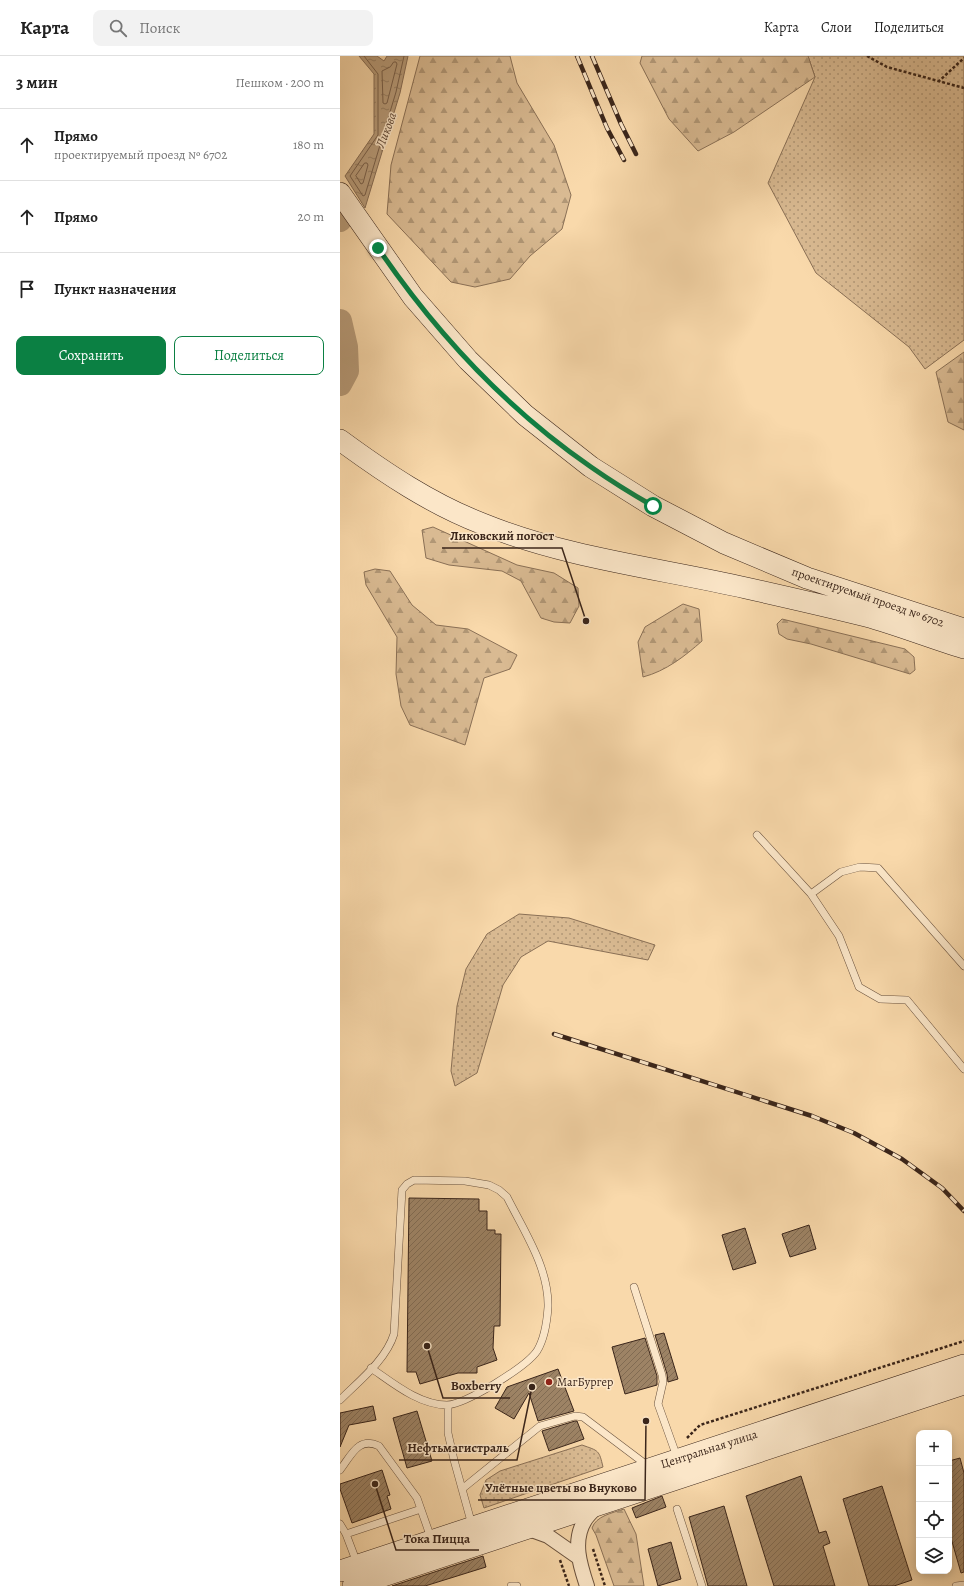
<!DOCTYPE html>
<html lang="ru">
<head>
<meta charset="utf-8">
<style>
  :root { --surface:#fff; --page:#f2f2f2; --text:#222; --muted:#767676; --line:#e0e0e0; --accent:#0b8043 }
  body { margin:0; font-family:Alegreya,serif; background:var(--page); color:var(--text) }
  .controls { position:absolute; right:12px; bottom:12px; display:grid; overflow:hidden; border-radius:8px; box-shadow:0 2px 10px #0003 }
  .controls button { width:36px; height:36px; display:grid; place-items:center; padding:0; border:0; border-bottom:1px solid var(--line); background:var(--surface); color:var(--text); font:20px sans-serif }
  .stop { position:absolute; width:12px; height:12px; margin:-9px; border:3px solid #0b8043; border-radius:50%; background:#fff }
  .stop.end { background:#0b8043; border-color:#fff; box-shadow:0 1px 4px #0008 }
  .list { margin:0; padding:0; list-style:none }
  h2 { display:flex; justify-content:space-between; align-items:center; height:52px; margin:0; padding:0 16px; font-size:17px }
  h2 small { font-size:13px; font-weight:400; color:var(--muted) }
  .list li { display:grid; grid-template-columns:26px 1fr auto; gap:12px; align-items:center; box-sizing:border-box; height:72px; padding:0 16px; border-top:1px solid var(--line) }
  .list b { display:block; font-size:15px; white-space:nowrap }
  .list p { margin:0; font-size:13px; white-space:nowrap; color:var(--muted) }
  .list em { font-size:13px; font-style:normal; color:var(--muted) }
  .actions { display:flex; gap:8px; padding:12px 16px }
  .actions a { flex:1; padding:9px 0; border:1px solid var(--accent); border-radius:8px; text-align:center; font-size:14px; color:var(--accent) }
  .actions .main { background:var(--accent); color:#fff }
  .icon { flex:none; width:22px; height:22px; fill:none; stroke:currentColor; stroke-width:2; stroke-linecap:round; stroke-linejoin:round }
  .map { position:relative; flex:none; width:624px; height:1530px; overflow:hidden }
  header { display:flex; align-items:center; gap:24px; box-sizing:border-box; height:56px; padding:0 20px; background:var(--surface); border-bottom:1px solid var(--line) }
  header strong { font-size:19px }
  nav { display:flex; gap:22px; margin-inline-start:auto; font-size:14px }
  .search { width:280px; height:36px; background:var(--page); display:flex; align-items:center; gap:10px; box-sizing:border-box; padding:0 14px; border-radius:8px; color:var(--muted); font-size:15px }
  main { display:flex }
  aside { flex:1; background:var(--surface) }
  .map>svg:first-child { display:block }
  .green { fill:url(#green-dots); stroke:#8a7056 }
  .forest { fill:url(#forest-firs); stroke:#8a7056 }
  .water { fill:url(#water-ripples); stroke:#866c54 }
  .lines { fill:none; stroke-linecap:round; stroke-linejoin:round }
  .shore { stroke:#79604a; stroke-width:1 }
  .river { stroke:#b89c7a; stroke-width:24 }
  .building { fill:url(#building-hatch); stroke:#3a251a }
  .lane-casing { stroke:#6a523e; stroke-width:8 }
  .street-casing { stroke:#6a523e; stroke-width:16 }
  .secondary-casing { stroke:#3a251a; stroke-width:22 }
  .path { stroke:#3a251a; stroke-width:2.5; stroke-dasharray:3 2; stroke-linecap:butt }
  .lane { stroke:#fbe6c8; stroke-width:7 }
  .street { stroke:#fbe6c8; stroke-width:14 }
  .secondary { stroke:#fbe6c8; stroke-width:21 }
  .rail-casing { stroke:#3a251a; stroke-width:4.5 }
  .rail { stroke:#fbe6c8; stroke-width:3; stroke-dasharray:9; stroke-linecap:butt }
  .route { stroke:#0b8043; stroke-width:5 }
  .poi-dot { fill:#8f2418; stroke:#fbe6c8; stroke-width:1.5 }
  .labels { text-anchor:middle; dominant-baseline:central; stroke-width:3; stroke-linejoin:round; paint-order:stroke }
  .street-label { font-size:12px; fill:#3a251a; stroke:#fbe6c8 }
  .poi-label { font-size:12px; fill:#3a251a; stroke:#fbe6c8; text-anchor:start }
  .water-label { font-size:13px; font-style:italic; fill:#604937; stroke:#fbe6c8 }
  .leader { fill:none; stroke:#3a251a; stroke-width:1.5 }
  .callout-dot { fill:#3a251a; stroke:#fbe6c8; stroke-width:1.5 }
  .callout-label { font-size:13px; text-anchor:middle; font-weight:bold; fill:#3a251a; stroke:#fbe6c8; stroke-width:3; stroke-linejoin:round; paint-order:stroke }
</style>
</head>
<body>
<header>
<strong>Карта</strong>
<div class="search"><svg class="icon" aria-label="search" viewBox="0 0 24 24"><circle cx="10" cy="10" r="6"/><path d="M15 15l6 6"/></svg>Поиск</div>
<nav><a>Карта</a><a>Слои</a><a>Поделиться</a></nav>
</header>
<main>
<aside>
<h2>3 мин<small>Пешком · 200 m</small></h2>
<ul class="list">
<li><svg class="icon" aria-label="ahead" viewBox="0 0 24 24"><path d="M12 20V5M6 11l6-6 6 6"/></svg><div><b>Прямо</b><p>проектируемый проезд № 6702</p></div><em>180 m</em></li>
<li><svg class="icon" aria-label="ahead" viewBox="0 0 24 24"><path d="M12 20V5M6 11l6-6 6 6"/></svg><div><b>Прямо</b></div><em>20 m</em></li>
<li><svg class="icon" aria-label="arrive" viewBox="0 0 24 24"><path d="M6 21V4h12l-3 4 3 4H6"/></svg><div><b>Пункт назначения</b></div></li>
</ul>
<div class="actions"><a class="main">Сохранить</a><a>Поделиться</a></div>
</aside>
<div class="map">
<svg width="624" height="1530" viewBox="0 0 624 1530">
  <defs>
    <pattern id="green-dots" width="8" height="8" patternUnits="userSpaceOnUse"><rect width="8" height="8" fill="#d9ba92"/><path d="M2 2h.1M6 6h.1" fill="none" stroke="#b19776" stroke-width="1.8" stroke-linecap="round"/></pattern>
    <pattern id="forest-firs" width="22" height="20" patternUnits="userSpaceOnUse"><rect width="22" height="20" fill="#d9ba92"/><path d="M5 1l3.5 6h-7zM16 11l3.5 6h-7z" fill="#b19776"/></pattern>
    <pattern id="water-ripples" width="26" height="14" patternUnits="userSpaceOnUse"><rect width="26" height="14" fill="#b89c7a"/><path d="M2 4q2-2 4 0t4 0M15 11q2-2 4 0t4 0" fill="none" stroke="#977f63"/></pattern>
    <pattern id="building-hatch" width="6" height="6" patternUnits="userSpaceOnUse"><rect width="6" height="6" fill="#9d8365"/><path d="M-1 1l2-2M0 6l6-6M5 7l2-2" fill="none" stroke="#816b52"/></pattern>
  </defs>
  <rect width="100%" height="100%" fill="#f9d9ab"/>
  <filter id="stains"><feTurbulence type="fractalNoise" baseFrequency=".005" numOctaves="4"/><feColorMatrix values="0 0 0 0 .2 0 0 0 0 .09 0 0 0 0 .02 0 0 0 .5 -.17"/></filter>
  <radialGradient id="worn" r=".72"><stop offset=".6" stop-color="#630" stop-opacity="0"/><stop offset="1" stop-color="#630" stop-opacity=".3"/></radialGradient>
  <!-- green -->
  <path class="green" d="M 468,0 L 624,0 L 624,284 L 585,313 L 569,291 L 476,217 L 428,127 L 475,21 Z
    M 179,858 L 229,862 L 315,889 L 308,904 L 208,885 L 181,901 L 163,929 L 137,1017 L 115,1030 L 111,1015 L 117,950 L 126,913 L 147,878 Z
    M 242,1389 C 259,1395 259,1394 263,1411 L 144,1452 L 140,1439 L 146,1424 L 160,1415 Z"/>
  <!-- forest -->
  <path class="forest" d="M 80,0 L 170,0 L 177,27 L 214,89 L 231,139 L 222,173 L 190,200 L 170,223 L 135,231 L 111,226 L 47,158 L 51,109 Z
    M 302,0 L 468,0 L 475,21 L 394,76 L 358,95 L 329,63 L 300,7 Z
    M 624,296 L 624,374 L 608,366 L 596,316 Z
    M 93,471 L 177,509 L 214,517 L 238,532 L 239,550 L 230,567 L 214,566 L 201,562 L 181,525 L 162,515 L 109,509 L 86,502 L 82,474 Z
    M 35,513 L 50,515 L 72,549 L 96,569 L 128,573 L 177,599 L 170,613 L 144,622 L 125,689 L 70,669 L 61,650 L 56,618 L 57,581 L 26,529 L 24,516 Z
    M 343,548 L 359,553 L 362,585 C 345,600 326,615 303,621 L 298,586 L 305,571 Z
    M 442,563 L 565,593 L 574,601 L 575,614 L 570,618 L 471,588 L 447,583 L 439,578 L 437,568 Z
    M 284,1453 L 296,1478 L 304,1530 L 274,1530 L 256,1479 L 252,1472 C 256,1460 272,1457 284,1453 Z"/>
  <!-- water -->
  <path class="water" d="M 19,0 L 37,0 L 44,5 L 47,0 L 68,0 L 60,37 L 25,152 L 5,120 L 34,78 L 34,18 Z"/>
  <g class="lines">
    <!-- shore -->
    <path class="shore" d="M 24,0 L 38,18 L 38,79 L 10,120 L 23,140 L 25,139 L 56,36 L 64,0
      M 54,6 L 56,6 L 57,8 L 47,47 L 45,48 L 43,47 L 42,15 L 50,11 Z
      M 25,107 L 27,107 L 28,109 L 23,127 L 21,128 L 16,120 Z"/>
    <!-- river -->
    <path class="river" d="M 0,164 L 1,162
      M 0,265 L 6,291 L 7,315 L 0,328"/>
  </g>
  <!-- building -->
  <path class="building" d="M 69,1142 L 139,1143 L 139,1155 L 147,1155 L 147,1174 L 155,1174 L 155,1178 L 161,1178 L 160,1270 L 154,1270 L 153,1292 L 157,1304 L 137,1311 L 137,1317 L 118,1317 L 80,1328 L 76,1316 L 67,1316 Z
    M 469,1169 L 476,1193 L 450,1201 L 442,1178 Z
    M 405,1172 L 416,1207 L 393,1214 L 382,1179 Z
    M 324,1277 L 338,1323 L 328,1326 L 327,1318 L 315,1279 Z
    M 305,1282 L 317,1320 L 317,1329 L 285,1338 L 272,1291 Z
    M 218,1313 L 234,1355 L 198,1365 L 189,1337 L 174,1363 L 155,1352 L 167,1331 Z
    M 33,1350 L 36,1364 L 9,1369 L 0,1391 L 0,1357 Z
    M 77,1355 L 92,1405 L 67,1412 L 53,1362 Z
    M 235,1365 L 237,1365 L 244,1383 L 209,1395 L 202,1375 Z
    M 620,1402 L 624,1417 L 624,1516 L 621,1517 L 609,1475 L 609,1405 Z
    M 42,1414 L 50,1439 L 47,1440 L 51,1453 L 12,1467 L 0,1433 L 0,1428 Z
    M 461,1420 L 479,1477 L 486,1475 L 490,1487 L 483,1490 L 495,1530 L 434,1530 L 406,1440 Z
    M 542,1430 L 572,1524 L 554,1530 L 529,1530 L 503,1443 Z
    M 322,1440 L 326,1451 L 296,1462 L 292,1452 Z
    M 384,1450 L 407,1530 L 368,1530 L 349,1461 Z
    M 331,1486 L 341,1523 L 318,1530 L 308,1493 Z
    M 143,1500 L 146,1511 L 85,1530 L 52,1530 Z"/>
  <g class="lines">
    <defs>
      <path id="lane" d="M 417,779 L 471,838 L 499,880 L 519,931 L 540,943 L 567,944 L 624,1013
        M 471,838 L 501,816 L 520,811 L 538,812 L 624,910
        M 294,1231 L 322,1319 L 323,1326 L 318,1348 L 337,1401
        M 0,1344 C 19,1325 46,1304 54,1278 L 62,1134 L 67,1128 L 74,1124 L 125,1125 L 149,1129 L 159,1134 L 167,1141 C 184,1175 209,1212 208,1251 C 207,1266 205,1282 197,1295 C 186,1311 126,1348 107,1349 C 79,1349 53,1327 31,1312
        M 108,1349 L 108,1377 L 114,1404 L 132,1469
        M 0,1414 C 11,1400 18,1380 39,1390 L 77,1442 L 91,1482
        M 122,1433 L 200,1370 L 235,1360 L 243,1361 L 308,1410
        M 337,1453 L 362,1530
        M 0,1468 L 6,1478 L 17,1507
        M 6,1478 L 81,1453
        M 171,1530 L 177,1530
        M 616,1530 L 624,1529"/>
      <path id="street" d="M 186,1472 L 208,1480 L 238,1501
        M 247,1530 C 240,1509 232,1485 245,1464 C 248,1459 254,1454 257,1450"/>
      <path id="secondary" d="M 0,137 L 73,241 L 128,304 L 185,359 L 251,411 L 313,450 L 384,487 L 467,522 L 624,573
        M 0,384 C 45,417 91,448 143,468 C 227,502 318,512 406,532 C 446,541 486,550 526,560 C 559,569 591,582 624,592
        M 0,1515 L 624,1309
        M 13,1530 L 624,1328"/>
    </defs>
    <!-- lane casing -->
    <use href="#lane" class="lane-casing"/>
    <!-- street casing -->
    <use href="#street" class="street-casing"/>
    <!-- secondary casing -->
    <use href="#secondary" class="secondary-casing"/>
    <!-- path -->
    <path class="path" d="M 527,0 L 547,11 L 624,32
      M 598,26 L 624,2
      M 347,1382 L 360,1369 L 624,1285
      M 253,1493 L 265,1530
      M 220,1504 L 229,1530"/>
    <!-- lane -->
    <use href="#lane" class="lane"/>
    <!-- street -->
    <use href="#street" class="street"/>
    <!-- secondary -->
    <use href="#secondary" class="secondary"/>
    <defs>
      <path id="rail" d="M 237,0 L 267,72 L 284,104
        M 252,0 L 281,68 L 296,98
        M 214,978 L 472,1060 L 514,1077 L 562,1103 L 602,1132 L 624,1155"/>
    </defs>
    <!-- rail casing -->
    <use href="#rail" class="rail-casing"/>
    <!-- rail -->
    <use href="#rail" class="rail"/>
  </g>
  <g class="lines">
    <!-- route -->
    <path class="route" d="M 38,192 C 96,277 167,353 251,411 C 271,425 292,438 313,450"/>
  </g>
  <!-- markers -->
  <circle class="poi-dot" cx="209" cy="1326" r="4"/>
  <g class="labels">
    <!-- street labels -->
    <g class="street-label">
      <text transform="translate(528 541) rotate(19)">проектируемый проезд № 6702</text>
      <text transform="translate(369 1393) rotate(-18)">Центральная улица</text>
    </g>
    <!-- poi labels -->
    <g class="poi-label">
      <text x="217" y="1326">МагБургер</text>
    </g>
    <!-- water labels -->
    <g class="water-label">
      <text transform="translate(46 74) rotate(-69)">Ликова</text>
    </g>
  </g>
  <!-- callouts -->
  <path class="leader" d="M246 565L222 492H102M87 1290L103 1342H170M192 1331L177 1404H59M306 1365L305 1444H138M35 1428L56 1494H139"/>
  <g class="callout-dot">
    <circle cx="246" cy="565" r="4"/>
    <circle cx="87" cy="1290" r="4"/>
    <circle cx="192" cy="1331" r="4"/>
    <circle cx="306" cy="1365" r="4"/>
    <circle cx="35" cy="1428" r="4"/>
  </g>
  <g class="callout-label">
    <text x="162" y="484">Ликовский погост</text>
    <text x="136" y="1334">Boxberry</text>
    <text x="118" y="1396">Нефтьмагистраль</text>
    <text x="221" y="1436">Улётные цветы во Внуково</text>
    <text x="97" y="1487">Тока Пицца</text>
  </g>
  <rect width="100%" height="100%" filter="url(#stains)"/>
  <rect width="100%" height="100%" fill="url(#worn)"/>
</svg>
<div class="controls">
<button>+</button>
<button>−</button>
<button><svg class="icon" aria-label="locate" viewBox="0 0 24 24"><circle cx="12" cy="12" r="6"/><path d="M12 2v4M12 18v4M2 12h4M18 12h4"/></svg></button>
<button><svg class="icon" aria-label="layers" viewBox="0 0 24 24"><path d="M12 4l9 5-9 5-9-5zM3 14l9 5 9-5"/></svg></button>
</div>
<div class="stop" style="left:313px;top:450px"></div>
<div class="stop end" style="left:38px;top:192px"></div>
</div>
</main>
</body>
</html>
